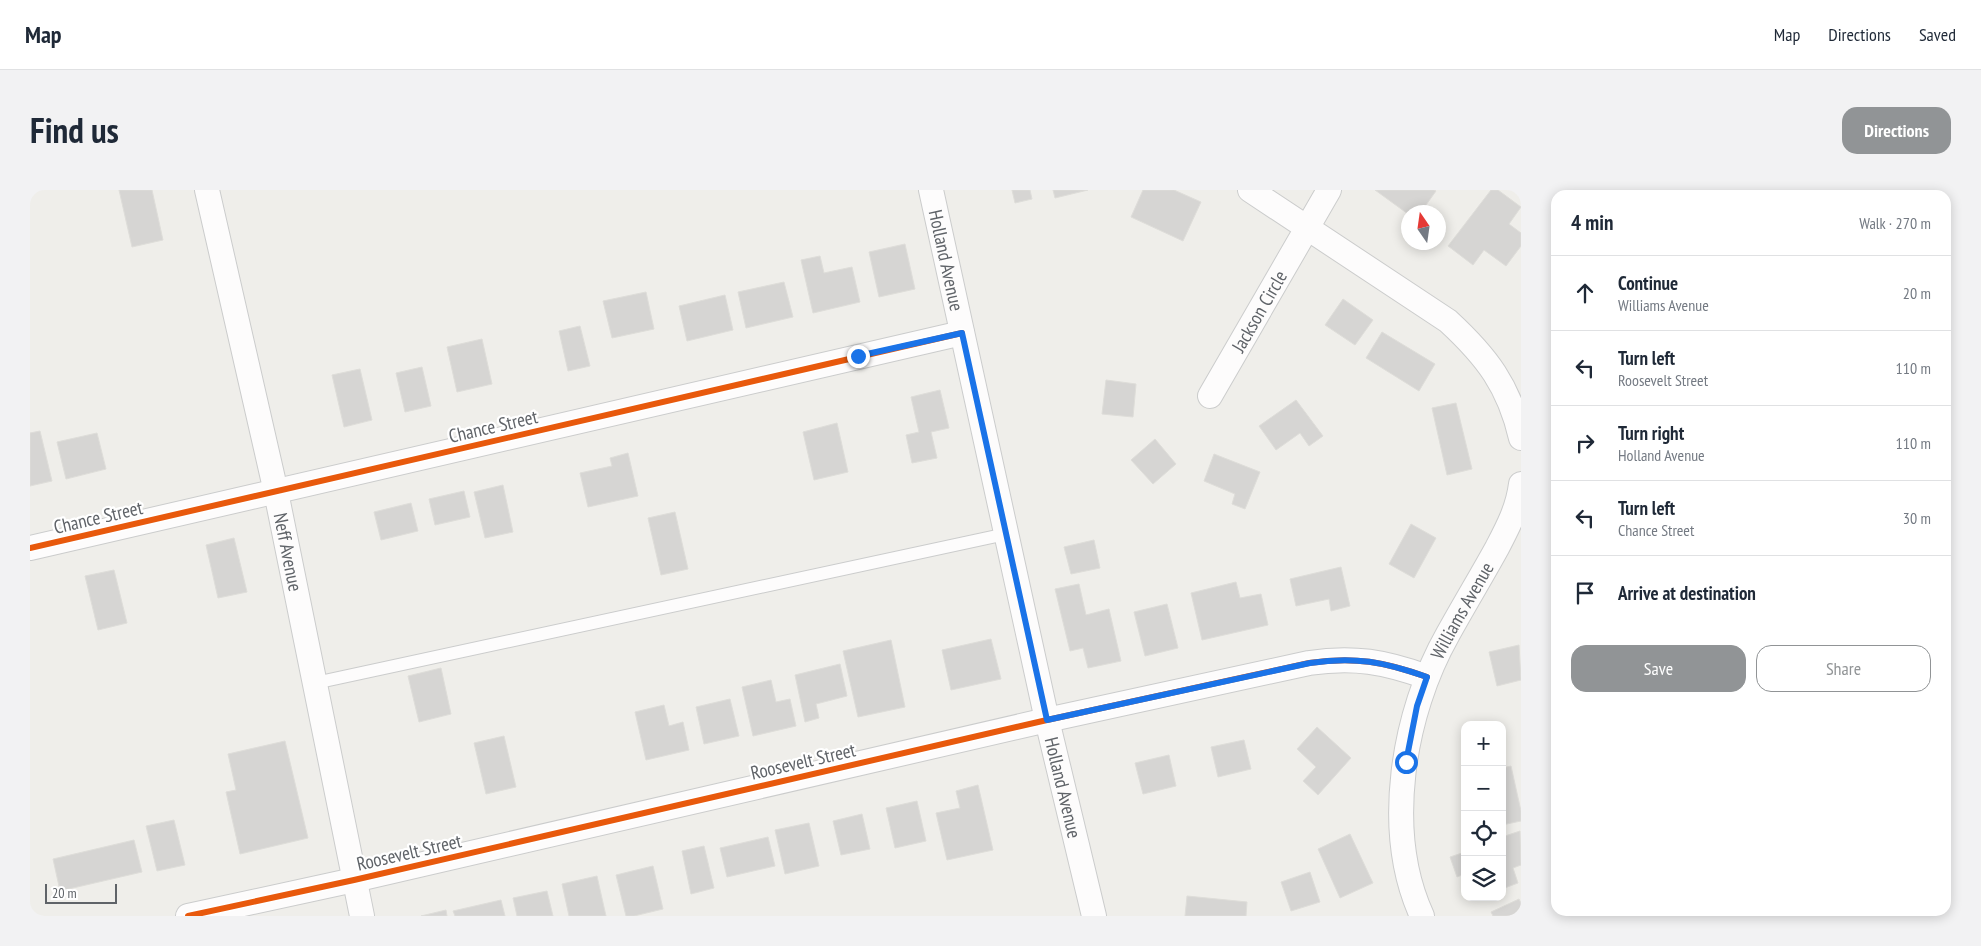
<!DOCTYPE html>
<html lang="en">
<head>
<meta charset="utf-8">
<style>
  :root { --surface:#fff; --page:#f2f2f3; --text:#1f2937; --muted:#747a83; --line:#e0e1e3; --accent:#919496 }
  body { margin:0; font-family:"PT Sans Narrow",sans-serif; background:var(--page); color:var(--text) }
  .controls { position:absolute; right:15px; bottom:15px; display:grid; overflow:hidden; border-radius:10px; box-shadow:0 2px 12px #0003 }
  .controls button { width:45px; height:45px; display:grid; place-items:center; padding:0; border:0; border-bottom:1px solid var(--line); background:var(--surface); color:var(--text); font:25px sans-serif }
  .compass { position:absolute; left:1371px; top:15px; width:45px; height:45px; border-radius:50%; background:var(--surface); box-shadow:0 2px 12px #0003; rotate:347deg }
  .scale { position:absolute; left:15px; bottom:12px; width:72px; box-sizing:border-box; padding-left:5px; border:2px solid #5f6368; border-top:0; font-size:14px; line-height:18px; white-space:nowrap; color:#5f6368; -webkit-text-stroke:4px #fff; paint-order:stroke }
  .stop { position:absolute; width:15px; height:15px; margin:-11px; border:4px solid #1a73e8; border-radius:50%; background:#fff }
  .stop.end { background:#1a73e8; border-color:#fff; box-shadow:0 1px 5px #0008 }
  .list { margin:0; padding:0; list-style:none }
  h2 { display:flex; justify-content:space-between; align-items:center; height:65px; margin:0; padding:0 20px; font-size:21px }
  h2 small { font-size:16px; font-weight:400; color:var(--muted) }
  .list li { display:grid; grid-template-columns:32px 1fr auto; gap:15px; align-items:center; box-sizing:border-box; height:75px; padding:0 20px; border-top:1px solid var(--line) }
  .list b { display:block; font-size:19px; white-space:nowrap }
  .list p { margin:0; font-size:16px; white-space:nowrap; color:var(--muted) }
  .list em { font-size:16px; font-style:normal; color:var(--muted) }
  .actions { display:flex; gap:10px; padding:15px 20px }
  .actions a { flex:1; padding:11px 0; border:1px solid var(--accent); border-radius:15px; text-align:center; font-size:18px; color:var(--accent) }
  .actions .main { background:var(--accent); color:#fff }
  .icon { flex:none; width:28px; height:28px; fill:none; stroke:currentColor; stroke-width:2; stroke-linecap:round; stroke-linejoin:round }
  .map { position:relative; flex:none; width:1491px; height:726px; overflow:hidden; border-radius:15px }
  header { display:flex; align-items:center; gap:30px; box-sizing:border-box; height:70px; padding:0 25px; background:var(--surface); border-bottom:1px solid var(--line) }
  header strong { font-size:24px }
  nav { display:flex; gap:28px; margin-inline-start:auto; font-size:18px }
  .intro { display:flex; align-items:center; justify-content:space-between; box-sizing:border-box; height:120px; padding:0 30px }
  h1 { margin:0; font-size:35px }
  .button { padding:12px 22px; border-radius:15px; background:var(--accent); color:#fff; font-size:18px; font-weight:700 }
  main { display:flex; gap:30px; padding:0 30px }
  aside { flex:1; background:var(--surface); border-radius:15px; box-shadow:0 2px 12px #0003 }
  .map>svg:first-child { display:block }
  .building { fill:#d6d5d3; stroke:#deddd9 }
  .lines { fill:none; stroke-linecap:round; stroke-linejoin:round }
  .lane-casing { stroke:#cbcccc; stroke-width:14 }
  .street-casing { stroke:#cbcccc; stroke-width:26 }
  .lane { stroke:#fdfcfc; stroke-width:12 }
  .street { stroke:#fdfcfc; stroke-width:24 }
  .cycleway-casing { stroke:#fff; stroke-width:9 }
  .cycleway { stroke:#e8590c; stroke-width:6 }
  .route { stroke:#1a73e8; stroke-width:6 }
  .labels { text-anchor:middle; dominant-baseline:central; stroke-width:4.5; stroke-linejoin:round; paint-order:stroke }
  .street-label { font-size:19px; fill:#5f6368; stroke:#fff }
</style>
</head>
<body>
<header>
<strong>Map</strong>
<nav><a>Map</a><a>Directions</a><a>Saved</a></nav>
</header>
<div class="intro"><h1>Find us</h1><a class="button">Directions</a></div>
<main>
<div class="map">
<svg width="1491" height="726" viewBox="0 0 1491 726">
  <rect width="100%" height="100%" fill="#efeeea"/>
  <!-- building -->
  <path class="building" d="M 89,0 L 122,0 L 133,50 L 102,57 Z
    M 982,0 L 1000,0 L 1002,9 L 985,13 Z
    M 1023,0 L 1058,0 L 1025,8 Z
    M 1113,0 L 1144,0 L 1171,12 L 1153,51 L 1101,27 Z
    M 1345,0 L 1404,0 L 1406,1 L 1391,22 L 1378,24 Z
    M 1461,0 L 1468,0 L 1491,17 L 1479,34 L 1491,43 L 1491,56 L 1476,76 L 1454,60 L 1443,75 L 1418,56 Z
    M 875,54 L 885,99 L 849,107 L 839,62 Z
    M 790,66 L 794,83 L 822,77 L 830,112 L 783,123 L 771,70 Z
    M 754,92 L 763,127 L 716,138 L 708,102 Z
    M 616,102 L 624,139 L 582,148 L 573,111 Z
    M 695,105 L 703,140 L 657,151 L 649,116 Z
    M 1313,109 L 1343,130 L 1325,155 L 1295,135 Z
    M 550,136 L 560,176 L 538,181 L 529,141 Z
    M 1352,142 L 1405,174 L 1389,201 L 1336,168 Z
    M 452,149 L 462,194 L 427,202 L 417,157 Z
    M 392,177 L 401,216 L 375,222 L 366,183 Z
    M 330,179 L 342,230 L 314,237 L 302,185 Z
    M 1076,190 L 1106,194 L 1103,227 L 1072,224 Z
    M 910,200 L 919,238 L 901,242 L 907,268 L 882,273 L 876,245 L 889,242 L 881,207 Z
    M 1266,210 L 1293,246 L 1279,256 L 1270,243 L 1246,260 L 1229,236 Z
    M 1426,213 L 1442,279 L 1417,285 L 1402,218 Z
    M 807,233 L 818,282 L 784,290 L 773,242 Z
    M 10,241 L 22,291 L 0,296 L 0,243 Z
    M 67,243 L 76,279 L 36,289 L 27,252 Z
    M 1125,249 L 1146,274 L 1123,294 L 1101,270 Z
    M 598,263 L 608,306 L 558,317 L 550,283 L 582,276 L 580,268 Z
    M 1184,264 L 1230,282 L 1215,319 L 1202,314 L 1205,304 L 1174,291 Z
    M 473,295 L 483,342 L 455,348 L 444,302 Z
    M 434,301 L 440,327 L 405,335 L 399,309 Z
    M 381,313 L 388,341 L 351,350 L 344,322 Z
    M 645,322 L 658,379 L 631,385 L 618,328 Z
    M 1381,334 L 1406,348 L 1384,388 L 1359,374 Z
    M 204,348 L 217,402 L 188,408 L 176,355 Z
    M 1064,350 L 1070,378 L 1041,384 L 1034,357 Z
    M 1311,377 L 1320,416 L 1301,421 L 1299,409 L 1266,416 L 1260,389 Z
    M 84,380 L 97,433 L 68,440 L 55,386 Z
    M 1206,392 L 1210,408 L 1231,404 L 1238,435 L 1172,450 L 1161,403 Z
    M 1049,394 L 1056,425 L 1079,419 L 1091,471 L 1058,478 L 1053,458 L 1040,461 L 1025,399 Z
    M 1137,414 L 1148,458 L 1115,466 L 1104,422 Z
    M 961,449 L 971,489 L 921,500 L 912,460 Z
    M 861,450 L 875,517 L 828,527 L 813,461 Z
    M 1489,455 L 1491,490 L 1467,496 L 1459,462 Z
    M 810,474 L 817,506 L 786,514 L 789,528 L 775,532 L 765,485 Z
    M 411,478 L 421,524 L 389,532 L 378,486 Z
    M 741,490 L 746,512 L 760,509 L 766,536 L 723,546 L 712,497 Z
    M 700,509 L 709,546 L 674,554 L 666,517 Z
    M 634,515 L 639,536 L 653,532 L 659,560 L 616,570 L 605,522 Z
    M 1287,537 L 1321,568 L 1288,605 L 1273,591 L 1286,577 L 1267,559 Z
    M 474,546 L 486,597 L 456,604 L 444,553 Z
    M 1214,550 L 1221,579 L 1188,587 L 1181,557 Z
    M 255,551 L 278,648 L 210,664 L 196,602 L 206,600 L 198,564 Z
    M 1139,565 L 1146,596 L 1113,604 L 1105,573 Z
    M 1481,576 L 1491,621 L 1491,631 L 1472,635 L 1472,578 Z
    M 948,595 L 963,660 L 917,670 L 906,623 L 930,618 L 926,601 Z
    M 887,611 L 896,651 L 865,658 L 856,618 Z
    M 832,624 L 840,659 L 811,665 L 803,631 Z
    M 144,630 L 155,675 L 127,681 L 116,636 Z
    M 779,633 L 789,676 L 755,684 L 745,640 Z
    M 1490,641 L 1491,675 L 1483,678 L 1488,693 L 1472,699 L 1472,647 Z
    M 1320,644 L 1343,693 L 1310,708 L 1288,659 Z
    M 738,647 L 745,676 L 697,687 L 690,658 Z
    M 104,650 L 112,682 L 30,701 L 23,669 Z
    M 674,656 L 684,698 L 661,704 L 652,661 Z
    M 1435,662 L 1435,684 L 1427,687 L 1420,667 Z
    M 623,676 L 633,719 L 604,726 L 596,726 L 586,685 Z
    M 1280,682 L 1290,712 L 1261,721 L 1251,692 Z
    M 567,686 L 576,726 L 539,726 L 532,694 Z
    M 517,701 L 523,726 L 487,726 L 483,708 Z
    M 1157,706 L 1217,712 L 1216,726 L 1155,726 Z
    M 1489,709 L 1491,713 L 1491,726 L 1463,726 L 1461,722 Z
    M 471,710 L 475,726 L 425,726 L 423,721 Z
    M 416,720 L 417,726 L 391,726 Z"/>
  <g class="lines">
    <defs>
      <path id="lane" d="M 285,493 L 976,344"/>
      <g id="street">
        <path id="s1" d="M 177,0 L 246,302 L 332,726"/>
        <path id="s2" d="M 901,0 L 1017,530 L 1064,726"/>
        <path d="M 1220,0 L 1418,131 C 1457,167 1479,196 1491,248"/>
        <path id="s3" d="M 1180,206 L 1299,0"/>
        <path d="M 0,358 L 932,143"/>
        <path d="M 158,726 L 324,690 L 1017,530 L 1279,473 C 1324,466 1355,472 1397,487"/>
        <path id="s4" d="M 1392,726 C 1353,641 1373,523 1418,444 C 1434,415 1451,387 1467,358 C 1478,337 1488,318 1491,294"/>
      </g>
    </defs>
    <!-- lane casing -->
    <use href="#lane" class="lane-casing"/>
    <!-- street casing -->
    <use href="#street" class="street-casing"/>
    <!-- lane -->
    <use href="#lane" class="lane"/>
    <!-- street -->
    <use href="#street" class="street"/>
    <defs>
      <path id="cycleway" d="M 0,358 L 932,143
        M 158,726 L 324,690 L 1017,530 L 1279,473 C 1324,466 1355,472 1397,487"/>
    </defs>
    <!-- cycleway casing -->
    <use href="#cycleway" class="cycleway-casing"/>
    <!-- cycleway -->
    <use href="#cycleway" class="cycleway"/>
  </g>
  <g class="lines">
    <!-- route -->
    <path class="route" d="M 828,166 L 932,143 L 1017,530 L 1280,473 C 1325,466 1354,472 1397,487 L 1387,516 L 1376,572"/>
  </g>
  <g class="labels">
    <!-- street labels -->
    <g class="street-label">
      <text stroke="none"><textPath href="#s2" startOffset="72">Holland Avenue</textPath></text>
      <text stroke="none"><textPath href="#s3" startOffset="98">Jackson Circle</textPath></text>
      <text transform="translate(463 236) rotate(-13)">Chance Street</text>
      <text transform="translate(68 327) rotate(-13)">Chance Street</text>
      <text stroke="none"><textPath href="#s1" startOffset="371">Neff Avenue</textPath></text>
      <text stroke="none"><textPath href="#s4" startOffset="320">Williams Avenue</textPath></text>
      <text transform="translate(773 571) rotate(-13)">Roosevelt Street</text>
      <text stroke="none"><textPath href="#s2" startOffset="612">Holland Avenue</textPath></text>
      <text transform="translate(379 662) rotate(-13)">Roosevelt Street</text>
    </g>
  </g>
</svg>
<div class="controls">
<button>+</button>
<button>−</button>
<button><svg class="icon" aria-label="locate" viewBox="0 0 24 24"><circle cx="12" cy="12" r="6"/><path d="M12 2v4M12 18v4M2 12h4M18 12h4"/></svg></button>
<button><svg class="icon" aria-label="layers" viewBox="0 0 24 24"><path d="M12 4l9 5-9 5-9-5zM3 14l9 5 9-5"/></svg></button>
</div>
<svg class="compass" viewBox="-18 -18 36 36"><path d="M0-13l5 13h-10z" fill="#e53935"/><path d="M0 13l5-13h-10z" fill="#747a83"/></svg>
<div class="scale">20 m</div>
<div class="stop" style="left:1376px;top:572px"></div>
<div class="stop end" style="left:828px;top:166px"></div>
</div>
<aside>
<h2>4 min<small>Walk · 270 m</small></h2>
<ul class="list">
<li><svg class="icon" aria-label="ahead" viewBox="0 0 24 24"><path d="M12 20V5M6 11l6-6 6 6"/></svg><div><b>Continue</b><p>Williams Avenue</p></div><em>20 m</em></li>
<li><svg class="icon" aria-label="left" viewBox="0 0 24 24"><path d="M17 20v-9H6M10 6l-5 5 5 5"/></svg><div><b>Turn left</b><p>Roosevelt Street</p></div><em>110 m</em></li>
<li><svg class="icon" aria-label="right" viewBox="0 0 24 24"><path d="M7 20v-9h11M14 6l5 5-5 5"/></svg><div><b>Turn right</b><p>Holland Avenue</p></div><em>110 m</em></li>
<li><svg class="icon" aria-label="left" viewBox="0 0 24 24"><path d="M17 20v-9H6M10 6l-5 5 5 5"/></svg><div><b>Turn left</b><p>Chance Street</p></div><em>30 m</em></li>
<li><svg class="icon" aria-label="arrive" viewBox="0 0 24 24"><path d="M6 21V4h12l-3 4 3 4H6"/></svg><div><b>Arrive at destination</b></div></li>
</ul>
<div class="actions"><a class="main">Save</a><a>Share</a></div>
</aside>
</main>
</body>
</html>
